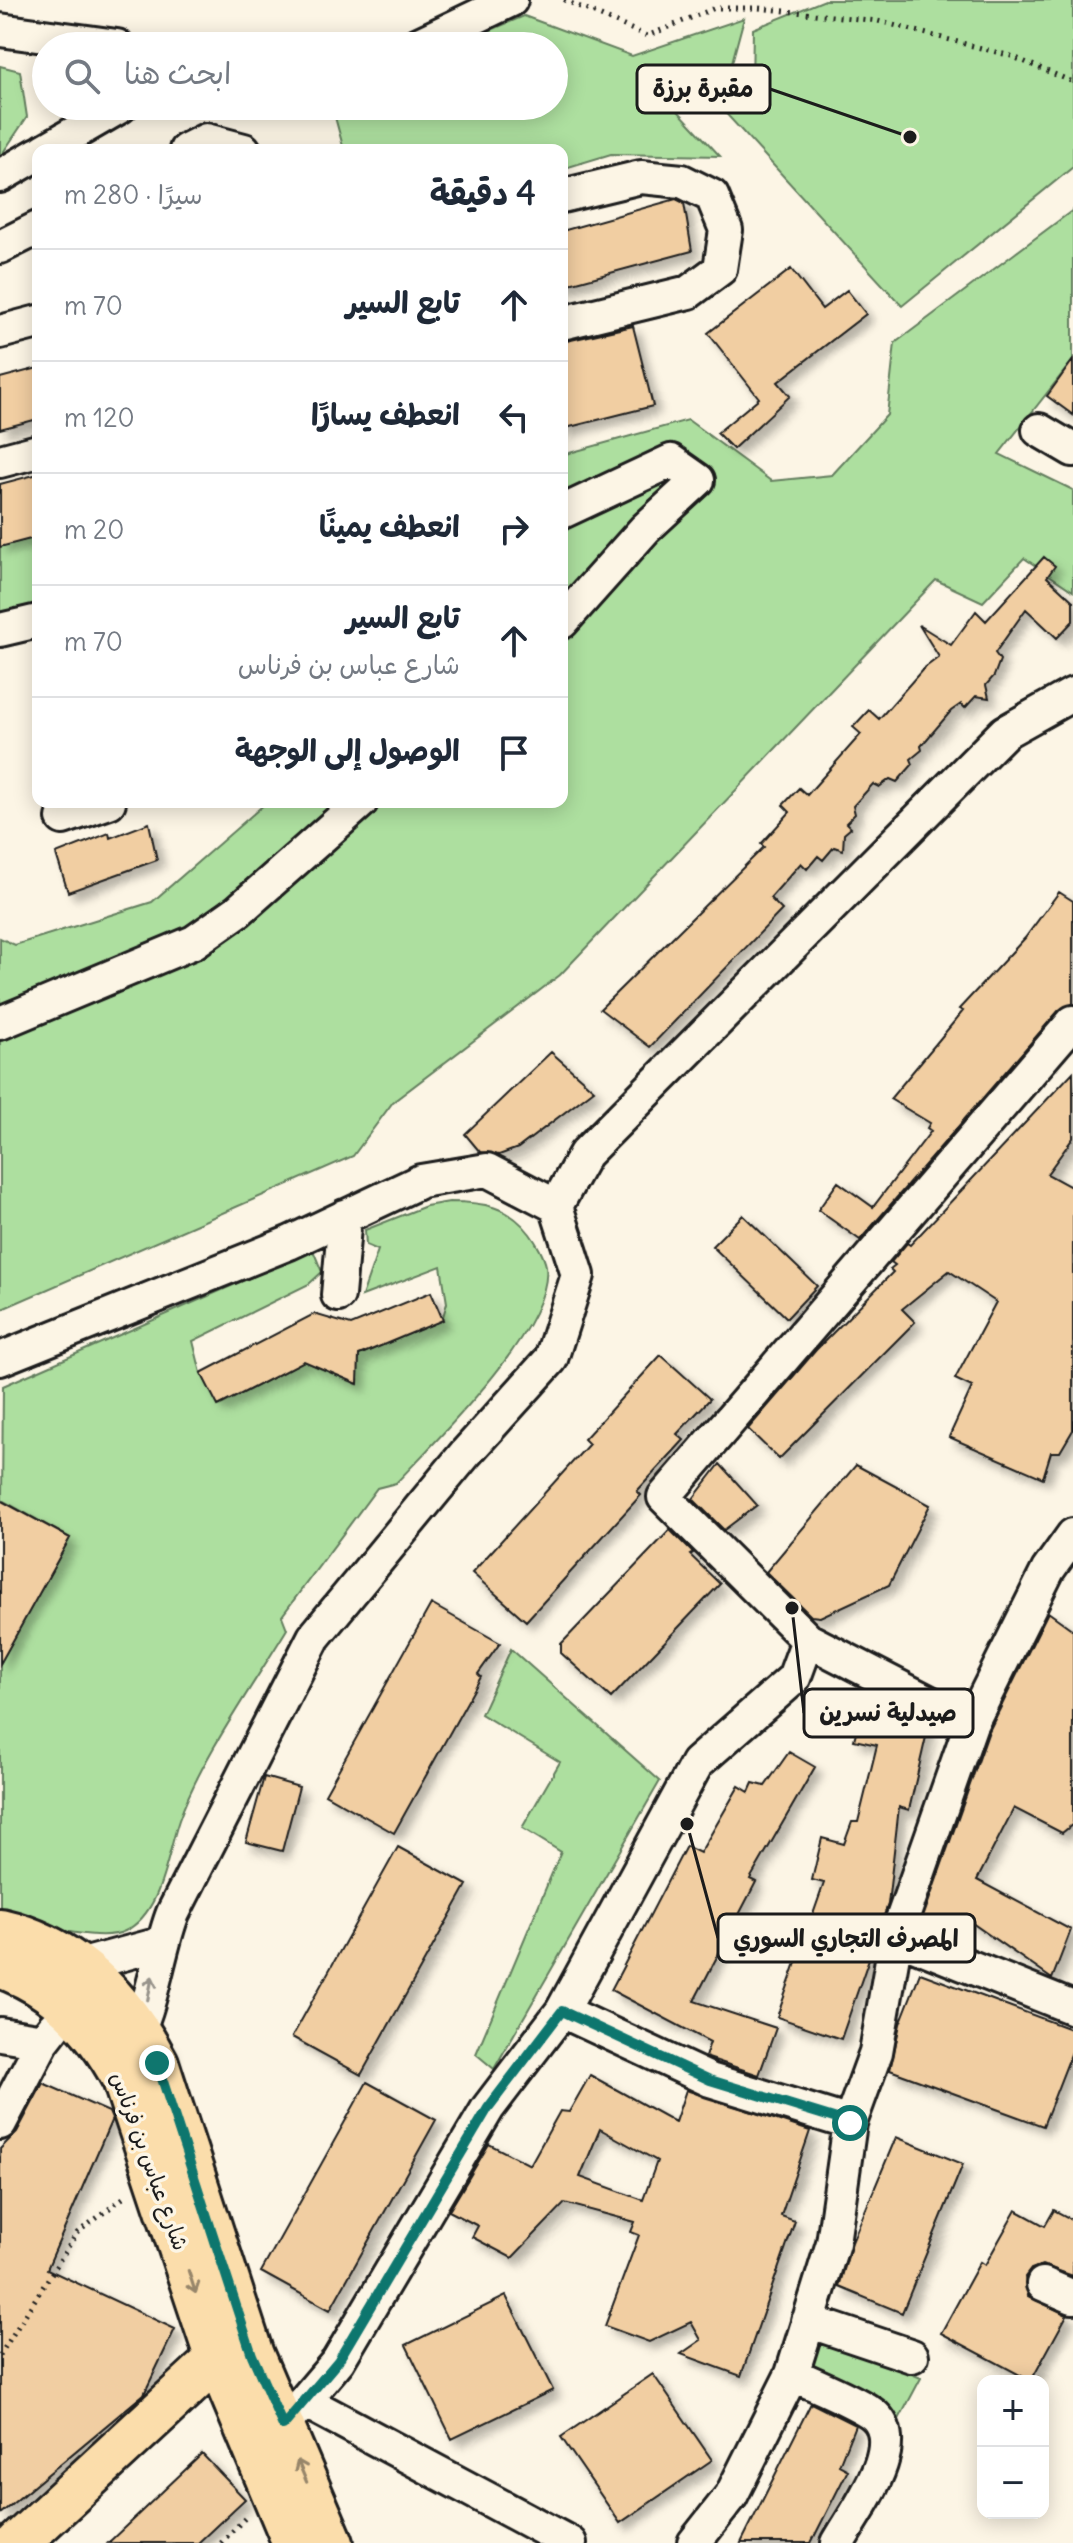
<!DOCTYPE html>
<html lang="ar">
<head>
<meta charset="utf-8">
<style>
  :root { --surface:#fff; --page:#f6f6f7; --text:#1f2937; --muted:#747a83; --line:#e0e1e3 }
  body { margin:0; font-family:Delius,"Playpen Sans Arabic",sans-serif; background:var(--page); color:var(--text); direction:rtl }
  .controls { position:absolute; right:24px; bottom:24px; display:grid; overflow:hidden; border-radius:16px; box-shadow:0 4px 20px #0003 }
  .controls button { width:72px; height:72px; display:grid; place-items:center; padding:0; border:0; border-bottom:2px solid var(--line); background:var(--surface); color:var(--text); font:40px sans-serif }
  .stop { position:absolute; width:24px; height:24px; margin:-18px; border:6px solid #0f766e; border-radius:50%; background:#fff }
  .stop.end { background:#0f766e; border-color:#fff; box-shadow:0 2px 8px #0008 }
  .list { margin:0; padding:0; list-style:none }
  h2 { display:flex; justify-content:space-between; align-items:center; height:104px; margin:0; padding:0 32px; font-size:34px }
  h2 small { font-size:26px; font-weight:400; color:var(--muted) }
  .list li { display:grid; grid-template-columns:52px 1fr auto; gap:24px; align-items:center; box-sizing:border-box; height:112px; padding:0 32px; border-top:2px solid var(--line) }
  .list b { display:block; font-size:30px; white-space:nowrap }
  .list p { margin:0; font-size:26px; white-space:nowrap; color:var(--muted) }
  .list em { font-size:26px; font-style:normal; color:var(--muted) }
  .icon { flex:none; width:44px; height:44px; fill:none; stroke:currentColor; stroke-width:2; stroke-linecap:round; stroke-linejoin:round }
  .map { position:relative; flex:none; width:1073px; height:2543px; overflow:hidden; direction:ltr }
  .search { position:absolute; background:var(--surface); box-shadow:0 4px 20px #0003; left:32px; top:32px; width:536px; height:88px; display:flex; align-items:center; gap:20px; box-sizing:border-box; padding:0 28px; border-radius:44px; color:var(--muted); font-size:30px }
  .panel { position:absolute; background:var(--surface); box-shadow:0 4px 20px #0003; left:32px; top:144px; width:536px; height:664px; border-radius:16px; direction:rtl }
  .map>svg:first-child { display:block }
  .green { fill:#addf9f; stroke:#647e5e; stroke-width:2 }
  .building { fill:#f1cea2; stroke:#1c1c1c; stroke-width:2; fill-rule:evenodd; filter:url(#shadow) }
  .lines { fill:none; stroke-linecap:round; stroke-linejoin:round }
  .minor-casing { stroke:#1c1c1c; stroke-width:38 }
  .major-casing { stroke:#1c1c1c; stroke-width:48 }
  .path { stroke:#1c1c1c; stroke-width:5; stroke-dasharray:2 6; stroke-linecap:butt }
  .minor { stroke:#fcf5e5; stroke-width:32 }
  .major { stroke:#fbddab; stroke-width:42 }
  .oneway { stroke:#97938b }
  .oneway2 { stroke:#97866b }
  .route { stroke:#0f766e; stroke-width:10 }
  .labels { text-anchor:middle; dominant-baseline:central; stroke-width:7; stroke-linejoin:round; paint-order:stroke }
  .street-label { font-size:22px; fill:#1c1c1c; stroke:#fcf5e5 }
  .leader { fill:none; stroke:#1c1c1c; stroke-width:3 }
  .callout-dot { fill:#1c1c1c; stroke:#fcf5e5; stroke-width:3 }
  .callout { fill:#fcf5e5; stroke:#1c1c1c; stroke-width:3 }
  .callout-label { font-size:24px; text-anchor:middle; font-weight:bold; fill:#1c1c1c }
</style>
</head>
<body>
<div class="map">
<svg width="1073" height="2543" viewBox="0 0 1073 2543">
  <defs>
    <filter id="shadow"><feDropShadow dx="7" dy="7" stdDeviation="4" flood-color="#0004"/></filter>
  </defs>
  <rect width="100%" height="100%" fill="#fcf5e5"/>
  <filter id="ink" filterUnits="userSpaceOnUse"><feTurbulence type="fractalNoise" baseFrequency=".0125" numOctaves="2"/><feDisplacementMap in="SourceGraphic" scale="16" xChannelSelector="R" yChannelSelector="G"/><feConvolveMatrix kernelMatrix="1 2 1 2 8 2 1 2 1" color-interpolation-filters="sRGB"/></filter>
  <g filter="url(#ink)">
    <!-- green -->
    <path class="green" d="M 825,0 L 1073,0 L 1073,167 L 902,306 L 720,107 L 752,86 L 753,29 Z
      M 524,16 L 632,56 L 744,18 L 731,66 L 667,99 L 720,156 L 611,154 L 562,169 L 562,150 L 344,150 L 332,106 L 554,106 L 554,46 L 453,46 Z
      M 0,66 L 20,71 L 27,117 L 0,157 Z
      M 1073,210 L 1073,360 L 999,454 L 1073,490 L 1073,591 L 1024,558 L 983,602 L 936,580 L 560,975 L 393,1102 L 353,1156 L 0,1310 L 0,938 L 15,945 L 152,902 L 267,802 L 562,802 L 562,455 L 688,420 L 771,481 L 832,475 L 887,415 L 895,343 Z
      M 38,537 L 38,611 L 0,620 L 0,546 Z
      M 449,1202 C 483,1202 509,1206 530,1234 C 536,1242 544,1256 546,1266 C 554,1327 436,1440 396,1483 L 377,1488 L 282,1616 L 287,1629 C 254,1684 200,1760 179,1820 C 167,1855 162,1913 125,1931 C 101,1944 27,1923 0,1917 L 0,1664 L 70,1538 L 2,1500 L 3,1386 L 313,1250 L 322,1272 L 309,1284 L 193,1341 L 201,1373 L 219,1406 L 304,1361 L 357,1384 L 359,1355 L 442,1320 L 447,1303 L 441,1266 L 362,1296 L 378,1250 L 366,1245 L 365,1230 L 426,1206 Z
      M 511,1649 L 660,1781 L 494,2069 L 476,2054 L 561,1852 L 522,1828 L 560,1762 L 481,1714 Z
      M 818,2334 L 921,2378 L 896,2425 L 796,2381 Z"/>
    <!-- building -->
    <path class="building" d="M 676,199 L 684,203 L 692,251 L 562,286 L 562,231 Z
      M 791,269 L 822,309 L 847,290 L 866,314 L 778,382 L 790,396 L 733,449 L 717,433 L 759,398 L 708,333 Z
      M 633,326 L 653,406 L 562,429 L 562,342 Z
      M 1073,360 L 1073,415 L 1047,396 Z
      M 38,368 L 38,419 L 0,429 L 0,378 Z
      M 38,474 L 38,537 L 0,547 L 0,484 Z
      M 1044,557 L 1055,566 L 1047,577 L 1073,601 L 1073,621 L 1057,638 L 1026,609 L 995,653 L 1000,660 L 994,676 L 986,685 L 989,698 L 976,696 L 965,708 L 961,704 L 951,711 L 921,746 L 922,750 L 911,759 L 913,764 L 897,782 L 890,779 L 879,787 L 873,784 L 853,806 L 855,814 L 846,823 L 851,828 L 844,834 L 843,850 L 834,847 L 823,860 L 818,856 L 807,869 L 801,863 L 770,898 L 782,910 L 650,1047 L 600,1009 L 764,847 L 761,844 L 790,812 L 783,805 L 799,788 L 807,795 L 861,734 L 853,727 L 869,710 L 879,719 L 923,669 L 939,657 L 919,625 L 951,645 L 976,611 L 986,621 Z
      M 149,823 L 157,860 L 68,892 L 56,854 L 109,833 L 110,838 Z
      M 1059,892 L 1073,901 L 1073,1004 L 1059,1010 L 860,1240 L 818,1210 L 838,1182 L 873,1207 L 931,1131 L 927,1128 L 930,1123 L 890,1099 L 963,1011 L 959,1009 L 1025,938 Z
      M 551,1052 L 594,1090 L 518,1148 L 499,1155 L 480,1152 L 465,1134 Z
      M 1073,1072 L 1073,1138 L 1047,1174 L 1073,1188 L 1073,1430 L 1060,1452 L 1051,1452 L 1043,1478 L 949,1437 L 972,1387 L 955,1379 L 996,1302 L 949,1271 L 902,1309 L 915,1322 L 779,1459 L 748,1429 L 816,1350 L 893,1272 L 890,1269 L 895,1265 L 891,1262 L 907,1243 L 910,1245 Z
      M 743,1215 L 817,1286 L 787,1318 L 712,1246 Z
      M 431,1292 L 443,1320 L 359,1355 L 358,1384 L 304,1361 L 218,1406 L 201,1373 L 314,1314 L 351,1325 Z
      M 661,1355 L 710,1399 L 677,1434 L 684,1440 L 637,1491 L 641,1495 L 526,1621 L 472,1573 L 589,1444 L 584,1439 Z
      M 720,1464 L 757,1505 L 724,1530 L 693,1499 Z
      M 856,1465 L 930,1505 L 889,1585 L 820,1617 L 811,1616 L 766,1572 Z
      M 0,1500 L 70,1538 L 0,1664 Z
      M 670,1530 L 693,1553 L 690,1555 L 720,1584 L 611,1698 L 561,1653 L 561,1644 Z
      M 431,1604 L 500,1643 L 478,1674 L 481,1677 L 394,1833 L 325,1794 Z
      M 1048,1612 L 1073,1630 L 1073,1824 L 1062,1833 L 1014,1808 L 977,1880 L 1071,1930 L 1052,1979 L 962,1916 L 950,1938 L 920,1926 L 989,1731 Z
      M 865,1696 L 884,1701 L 929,1724 L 909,1810 L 899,1807 L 888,1904 L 841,2039 L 777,2017 L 824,1883 L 812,1880 L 822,1838 L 844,1844 L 852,1822 L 858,1822 L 877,1745 L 854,1740 Z
      M 789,1752 L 815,1767 L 750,1879 L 756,1882 L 694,2001 L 776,2028 L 759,2075 L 705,2057 L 710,2042 L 611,1990 L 686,1846 L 700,1853 L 739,1786 L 749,1792 L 753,1783 L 765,1786 Z
      M 264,1777 L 299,1787 L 282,1851 L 246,1842 Z
      M 398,1847 L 467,1885 L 361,2075 L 292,2037 Z
      M 920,1973 L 1073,2030 L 1073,2049 L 1043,2126 L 890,2070 L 900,2024 Z
      M 590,2075 L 675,2122 L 686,2090 L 810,2131 L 781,2216 L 795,2221 L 741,2376 L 681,2354 L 701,2340 L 691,2322 L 649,2342 L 605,2326 L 639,2235 L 631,2232 L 635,2222 L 565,2203 L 512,2258 L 472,2237 L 478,2226 L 449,2211 L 489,2144 L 530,2165 L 560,2111 L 569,2112 ZM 600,2129 L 657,2161 L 643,2200 L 580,2177 Z
      M 367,2082 L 436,2120 L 330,2310 L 261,2272 Z
      M 43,2083 L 109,2112 L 112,2119 L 47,2269 L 175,2329 L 144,2394 L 0,2514 L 0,2149 L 17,2132 Z
      M 896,2137 L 963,2164 L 902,2313 L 839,2287 L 852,2242 Z
      M 1016,2210 L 1045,2226 L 1054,2210 L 1073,2220 L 1073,2276 L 1042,2265 L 1031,2269 L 1025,2277 L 1028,2296 L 1067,2315 L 1031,2381 L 941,2333 L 980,2262 L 985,2265 Z
      M 506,2296 L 553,2390 L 452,2439 L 406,2345 Z
      M 653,2374 L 712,2460 L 620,2523 L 561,2437 Z
      M 811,2403 L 855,2425 L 839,2465 L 848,2470 L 811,2543 L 741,2543 Z
      M 202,2454 L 245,2499 L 198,2543 L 108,2543 Z"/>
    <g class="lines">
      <defs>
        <path id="minor" d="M 0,30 L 117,46
          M 415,46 L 511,0
          M 45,150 L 121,106
          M 186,150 L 206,140 L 244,150
          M 0,176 L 38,154
          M 562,196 L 641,177 L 682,181 L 712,196 L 726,230 L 720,269 L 689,292 L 562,323
          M 0,247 L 38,228
          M 0,332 L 38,322
          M 1039,430 L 1073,450
          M 0,461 L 38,451
          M 562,512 L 671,461 L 698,480 L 645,529 L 562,622
          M 0,630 L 38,621
          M 63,818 L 109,802
          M 0,1023 L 194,942 L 238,911 L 361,802
          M 556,1206 L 585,1154 L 1005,732 L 1073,694
          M 338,1295 L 345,1216
          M 0,1359 L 289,1243 L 421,1181 L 487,1170 L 556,1206 L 578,1275 L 551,1359 L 465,1454 L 314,1637 L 173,1913 C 158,1950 151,2017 130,2044
          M 808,1640 L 971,1724
          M 896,1937 L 1073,2008
          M 66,1977 L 79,1966 L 160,1944
          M 562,2011 L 710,2080 L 850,2123
          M 0,2034 L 43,2041 L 54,2027
          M 0,2123 L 43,2041
          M 1043,2284 L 1073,2297
          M 808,2321 L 912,2356
          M 792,2374 C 817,2386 846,2397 870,2412 C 912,2440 855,2512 838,2543
          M 306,2402 L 570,2543
          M 283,2426 L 338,2361 L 488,2108 L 562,2011 L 697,1763 L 794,1678 L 808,1640 L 664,1497 L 1073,1022
          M 694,2543 L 731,2496 L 792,2374 L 833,2243 L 850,2123 L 876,2052 L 896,1937 L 971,1724 L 1048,1570 L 1073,1535"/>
        <path id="major" d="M 0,1930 C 74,1947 123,1999 157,2063 L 252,2355 L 332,2543
          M 0,1966 C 57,1986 96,2027 124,2080 L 217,2359 L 294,2543
          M 18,2543 L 217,2359"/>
      </defs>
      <!-- minor casing -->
      <use href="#minor" class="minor-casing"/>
      <!-- major casing -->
      <use href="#major" class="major-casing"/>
      <!-- path -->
      <path class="path" d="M 564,0 L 647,36 L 715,8 L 758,8 L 878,21 L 1011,56 L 1073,82
        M 0,2355 L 77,2233 L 127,2195
        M 221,2543 L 245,2518"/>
      <!-- minor -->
      <use href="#minor" class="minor"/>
      <!-- major -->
      <use href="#major" class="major"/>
    </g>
    <!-- one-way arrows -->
    <defs><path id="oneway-shaft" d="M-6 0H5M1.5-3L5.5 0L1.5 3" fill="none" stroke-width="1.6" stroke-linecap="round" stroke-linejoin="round" transform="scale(2)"/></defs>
    <use class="oneway" href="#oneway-shaft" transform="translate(150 1988) rotate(-79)"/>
    <g class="oneway2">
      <use href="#oneway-shaft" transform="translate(192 2282) rotate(72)"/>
      <use href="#oneway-shaft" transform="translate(302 2471) rotate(-113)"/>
    </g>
  </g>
  <g class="lines" filter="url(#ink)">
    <!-- route -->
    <path class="route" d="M 157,2063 L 252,2355 L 283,2426 L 338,2361 L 488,2108 L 562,2011 L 710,2080 L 850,2123"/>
  </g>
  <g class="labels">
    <!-- street labels -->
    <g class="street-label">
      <text transform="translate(150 2161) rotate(70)">شارع عباس بن فرناس</text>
    </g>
  </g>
  <!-- callouts -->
  <path class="leader" d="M910 137L770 89M792 1608L804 1713M687 1824L718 1938"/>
  <g class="callout-dot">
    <circle cx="910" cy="137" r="8"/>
    <circle cx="792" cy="1608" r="8"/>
    <circle cx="687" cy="1824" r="8"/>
  </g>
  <g class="callout">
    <rect x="637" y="65" width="133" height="48" rx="8"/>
    <rect x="804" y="1689" width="169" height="48" rx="8"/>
    <rect x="718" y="1914" width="257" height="48" rx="8"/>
  </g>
  <g class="callout-label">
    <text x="703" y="97">مقبرة برزة</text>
    <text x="888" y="1721">صيدلية نسرين</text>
    <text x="846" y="1947">المصرف التجاري السوري</text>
  </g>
</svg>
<div class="controls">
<button>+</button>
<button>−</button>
</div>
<div class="stop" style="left:850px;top:2123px"></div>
<div class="stop end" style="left:157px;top:2063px"></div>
<div class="search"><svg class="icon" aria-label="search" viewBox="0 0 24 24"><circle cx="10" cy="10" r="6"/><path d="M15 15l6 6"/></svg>ابحث هنا</div>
<section class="panel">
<h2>4 دقيقة<small>سيرًا · 280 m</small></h2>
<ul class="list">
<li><svg class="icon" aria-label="ahead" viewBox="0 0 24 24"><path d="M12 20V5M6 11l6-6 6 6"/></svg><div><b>تابع السير</b></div><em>70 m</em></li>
<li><svg class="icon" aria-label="left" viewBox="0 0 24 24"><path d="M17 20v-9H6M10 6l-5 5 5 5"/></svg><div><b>انعطف يسارًا</b></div><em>120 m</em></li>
<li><svg class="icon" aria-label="right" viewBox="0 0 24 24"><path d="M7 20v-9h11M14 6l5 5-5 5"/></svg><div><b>انعطف يمينًا</b></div><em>20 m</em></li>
<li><svg class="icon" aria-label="ahead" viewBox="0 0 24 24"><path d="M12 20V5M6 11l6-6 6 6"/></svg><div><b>تابع السير</b><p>شارع عباس بن فرناس</p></div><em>70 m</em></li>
<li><svg class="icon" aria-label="arrive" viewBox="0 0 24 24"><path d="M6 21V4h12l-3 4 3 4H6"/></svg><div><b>الوصول إلى الوجهة</b></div></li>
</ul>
</section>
</div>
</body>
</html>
